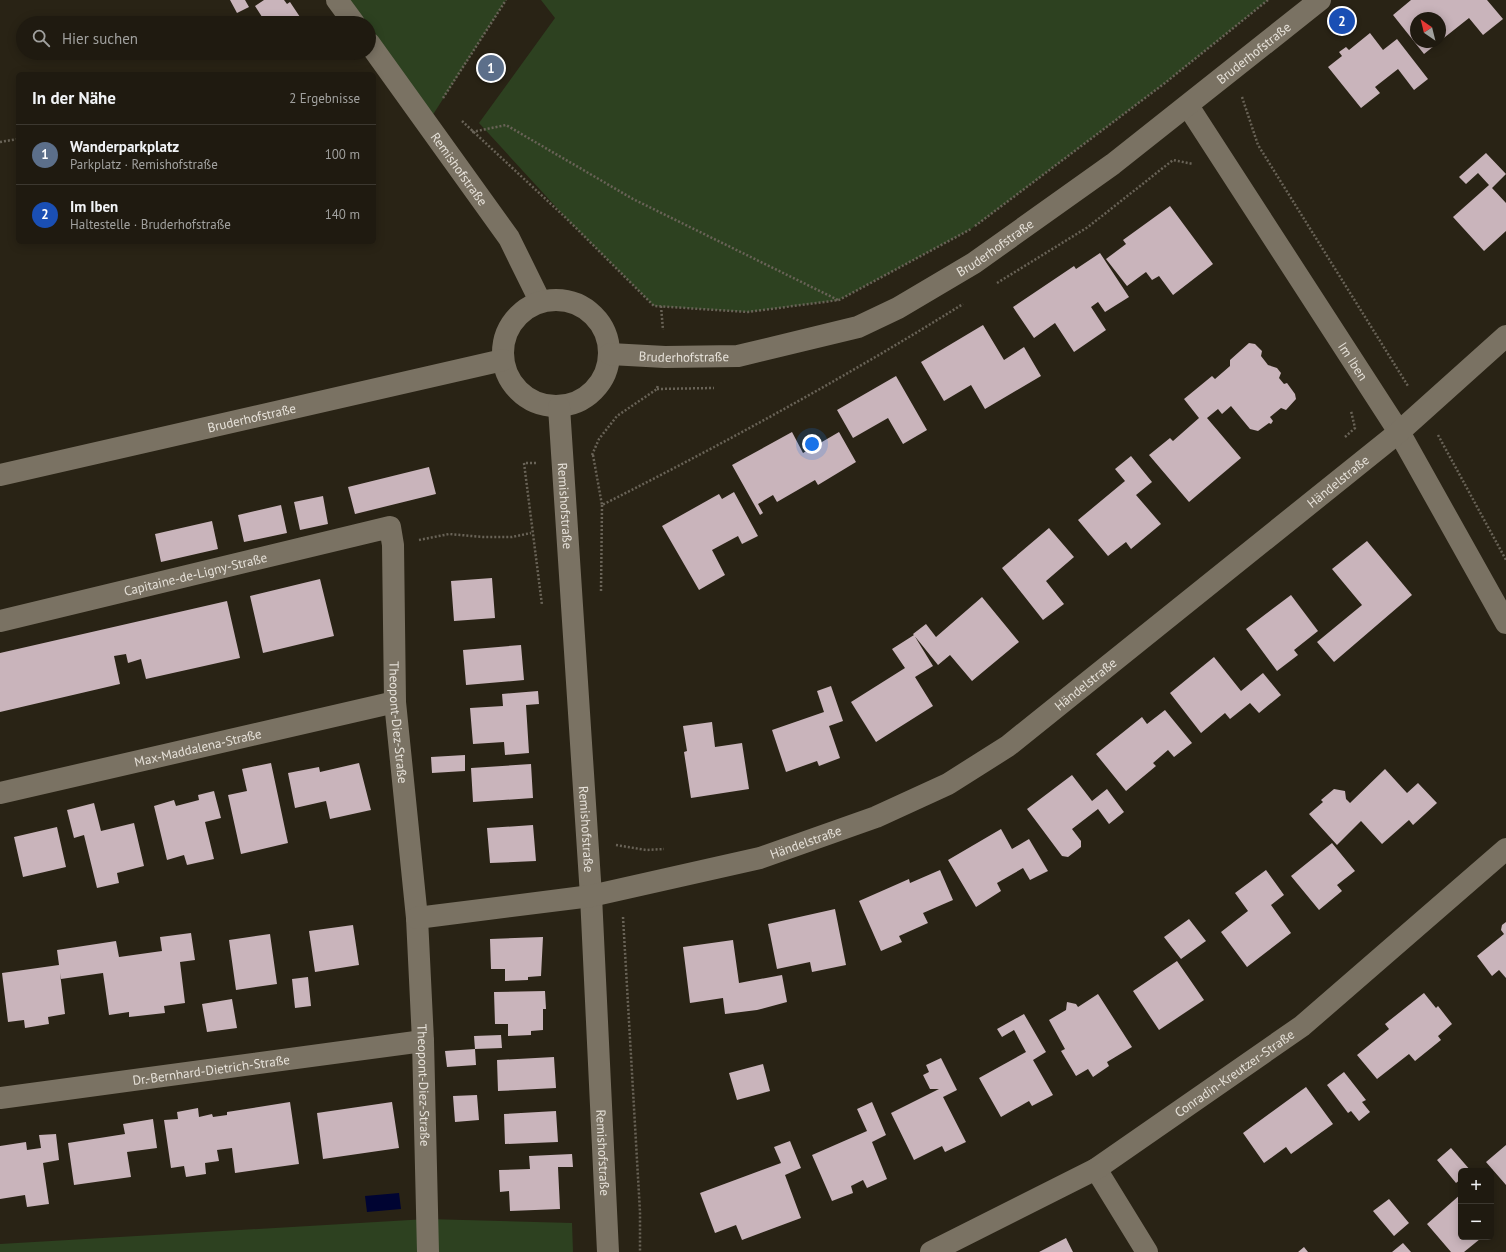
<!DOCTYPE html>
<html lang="de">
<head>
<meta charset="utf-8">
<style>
  :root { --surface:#1f1a10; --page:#2c271e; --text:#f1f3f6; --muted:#a1a19f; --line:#3c3830; --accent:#fc86e3 }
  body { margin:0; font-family:"PT Sans",sans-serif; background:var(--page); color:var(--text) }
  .controls { position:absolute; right:12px; bottom:12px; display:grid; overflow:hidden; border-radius:6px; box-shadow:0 2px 10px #0003 }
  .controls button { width:36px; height:36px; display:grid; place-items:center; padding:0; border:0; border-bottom:1px solid var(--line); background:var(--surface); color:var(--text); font:20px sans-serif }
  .compass { position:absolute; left:1410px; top:12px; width:36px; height:36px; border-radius:50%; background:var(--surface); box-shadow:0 2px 10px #0003; rotate:325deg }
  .you { position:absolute; left:812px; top:444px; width:14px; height:14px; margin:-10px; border:3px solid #fff; border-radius:50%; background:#1a73e8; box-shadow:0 0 0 6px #1a73e833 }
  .badge { display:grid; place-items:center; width:26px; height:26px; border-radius:50%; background:var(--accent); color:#fff; font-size:13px; font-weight:700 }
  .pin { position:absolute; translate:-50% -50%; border:2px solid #fff; box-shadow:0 1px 4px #0006 }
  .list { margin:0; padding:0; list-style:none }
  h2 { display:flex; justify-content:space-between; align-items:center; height:52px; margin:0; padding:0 16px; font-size:17px }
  h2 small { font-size:13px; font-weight:400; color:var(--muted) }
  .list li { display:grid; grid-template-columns:26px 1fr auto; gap:12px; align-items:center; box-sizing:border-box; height:60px; padding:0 16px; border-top:1px solid var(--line) }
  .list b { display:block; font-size:15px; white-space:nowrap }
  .list p { margin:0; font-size:13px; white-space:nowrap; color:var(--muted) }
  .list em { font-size:13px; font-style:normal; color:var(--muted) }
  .icon { flex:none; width:22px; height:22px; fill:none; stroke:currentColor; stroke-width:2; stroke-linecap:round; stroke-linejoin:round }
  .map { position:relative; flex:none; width:1506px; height:1252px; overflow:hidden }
  .search { position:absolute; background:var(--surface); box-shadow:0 2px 10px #0003; left:16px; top:16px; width:360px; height:44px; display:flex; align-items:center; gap:10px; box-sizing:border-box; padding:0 14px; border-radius:22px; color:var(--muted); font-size:15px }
  .panel { position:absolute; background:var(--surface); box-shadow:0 2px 10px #0003; left:16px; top:72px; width:360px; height:172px; border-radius:6px }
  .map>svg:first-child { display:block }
  .green { fill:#2d4120 }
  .water { fill:#000432 }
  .building { fill:#c9b4bb }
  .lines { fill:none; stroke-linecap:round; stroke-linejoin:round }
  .path { stroke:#696357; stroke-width:2.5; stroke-dasharray:2 2; stroke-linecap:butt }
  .minor { stroke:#7a7263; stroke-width:22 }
  .labels { text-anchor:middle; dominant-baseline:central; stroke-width:4; stroke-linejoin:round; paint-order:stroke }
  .street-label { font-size:13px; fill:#e6e1d9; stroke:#292315 }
</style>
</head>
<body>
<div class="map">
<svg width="1506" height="1252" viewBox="0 0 1506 1252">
  <rect width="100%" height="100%" fill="#292315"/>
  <!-- green -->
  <path class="green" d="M 337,0 L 506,0 L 427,124 L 369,43 L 369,23 L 354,23 Z
    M 541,0 L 1268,0 L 1165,83 L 971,229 L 839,300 L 748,312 L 654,306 L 567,219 L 479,123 L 555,18 Z
    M 427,1219 L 572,1223 L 573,1252 L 0,1252 L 0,1244 Z"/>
  <!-- water -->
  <path class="water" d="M 399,1193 L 401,1209 L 367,1212 L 365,1196 Z"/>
  <!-- building -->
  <path class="building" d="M 230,0 L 245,0 L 249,7 L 237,13 Z
    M 264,0 L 284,0 L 287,4 L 290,2 L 304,23 L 264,23 L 262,21 L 264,20 L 255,6 Z
    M 1411,0 L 1487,0 L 1503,19 L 1483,35 L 1469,18 L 1440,41 L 1440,18 L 1416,18 L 1416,42 L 1439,42 L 1424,54 L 1393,15 Z
    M 1370,33 L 1383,50 L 1397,39 L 1428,79 L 1414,90 L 1398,69 L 1375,87 L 1380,93 L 1361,108 L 1328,67 L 1342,56 L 1339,52 L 1346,47 L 1349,50 Z
    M 1486,153 L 1506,174 L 1492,188 L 1506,203 L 1506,231 L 1484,251 L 1453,217 L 1489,185 L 1478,173 L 1466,184 L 1459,177 Z
    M 1170,206 L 1213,264 L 1173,295 L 1159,276 L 1152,280 L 1146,272 L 1127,286 L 1106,259 L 1126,244 L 1123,240 Z
    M 1100,253 L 1129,297 L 1105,312 L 1098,302 L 1091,307 L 1106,330 L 1074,352 L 1055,323 L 1034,338 L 1013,307 L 1074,266 L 1076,269 Z
    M 983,325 L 1004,360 L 1024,347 L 1041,376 L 985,409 L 971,385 L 944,401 L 921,362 Z
    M 1249,343 L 1255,344 L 1262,351 L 1261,356 L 1268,365 L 1277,368 L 1281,373 L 1279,378 L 1284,384 L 1287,383 L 1295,394 L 1296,399 L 1286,410 L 1281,408 L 1270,417 L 1273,421 L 1271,424 L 1269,423 L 1258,431 L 1250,429 L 1231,406 L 1222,414 L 1218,409 L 1207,418 L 1241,458 L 1189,502 L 1149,455 L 1170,438 L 1173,441 L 1199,418 L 1184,399 L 1212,376 L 1215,379 L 1230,366 L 1230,360 Z
    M 896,376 L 927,430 L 903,444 L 888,418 L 853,438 L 837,410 Z
    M 792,432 L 803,453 L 839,432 L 856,462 L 818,485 L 815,480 L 777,502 L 773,495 L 758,504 L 763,513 L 760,515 L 732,465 Z
    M 1131,456 L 1152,482 L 1136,495 L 1161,524 L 1131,549 L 1126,542 L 1108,556 L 1078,520 L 1125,481 L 1115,469 Z
    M 429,467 L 436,494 L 355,514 L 348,487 Z
    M 734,492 L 758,536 L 742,544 L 738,536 L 712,550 L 725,575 L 699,590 L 662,526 L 719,494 L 722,499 Z
    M 323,496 L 328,524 L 300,530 L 294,502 Z
    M 281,505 L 287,533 L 244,542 L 238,515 Z
    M 212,521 L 218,549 L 161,562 L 155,534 Z
    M 1049,528 L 1074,557 L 1046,581 L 1064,604 L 1043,620 L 1002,568 Z
    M 1367,541 L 1412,595 L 1334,662 L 1317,642 L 1362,605 L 1332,569 Z
    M 492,578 L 495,618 L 454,621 L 451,581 Z
    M 320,579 L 334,636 L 263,653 L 250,596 Z
    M 1291,595 L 1318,631 L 1294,650 L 1298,655 L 1277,671 L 1246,629 Z
    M 982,597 L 1019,642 L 972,681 L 950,655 L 938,665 L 913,634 L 926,624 L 936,637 Z
    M 227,601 L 240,658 L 146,679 L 141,659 L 128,663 L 126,654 L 114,656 L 120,684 L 0,712 L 0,653 Z
    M 914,635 L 933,666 L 915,677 L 933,706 L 876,742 L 851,702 L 905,668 L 892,649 Z
    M 521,645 L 524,680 L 466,685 L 463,650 Z
    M 1214,657 L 1241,691 L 1263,673 L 1281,695 L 1259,713 L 1250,703 L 1230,719 L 1225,713 L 1201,733 L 1170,693 Z
    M 831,686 L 843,721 L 829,726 L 840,758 L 819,766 L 817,761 L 786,772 L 772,730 L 824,712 L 817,691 Z
    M 538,691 L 539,704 L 526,705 L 529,753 L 505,755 L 504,742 L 473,744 L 470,708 L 503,706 L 502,694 Z
    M 1165,710 L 1192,743 L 1174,757 L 1168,750 L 1153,763 L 1156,766 L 1126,791 L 1096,754 L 1142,717 L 1147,724 Z
    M 712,722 L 715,747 L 742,743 L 749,789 L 691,798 L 684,752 L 687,751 L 683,726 Z
    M 465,755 L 465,771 L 432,773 L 431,757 Z
    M 271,763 L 288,843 L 241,854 L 228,795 L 247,791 L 242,769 Z
    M 359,763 L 371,810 L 330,819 L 326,801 L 295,808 L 288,773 L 319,767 L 320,772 Z
    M 531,764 L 533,798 L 473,802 L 471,768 Z
    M 1385,769 L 1407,793 L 1418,783 L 1437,803 L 1413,825 L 1409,820 L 1382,844 L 1361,821 L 1337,845 L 1309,814 L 1323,802 L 1321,800 L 1334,789 L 1345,791 L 1346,799 L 1350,803 Z
    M 1072,775 L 1092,801 L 1107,789 L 1124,812 L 1109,824 L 1098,809 L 1072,829 L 1081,841 L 1081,847 L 1068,857 L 1062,856 L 1027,809 Z
    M 214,791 L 221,818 L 205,822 L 214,859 L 187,865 L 184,855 L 167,860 L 154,806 L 174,800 L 176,806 L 199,800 L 198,795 Z
    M 94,803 L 101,831 L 134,823 L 144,866 L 117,873 L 119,883 L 97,888 L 84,835 L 74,838 L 67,810 Z
    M 533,825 L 536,861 L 490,863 L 487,828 Z
    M 57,827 L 66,867 L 23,877 L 14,837 Z
    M 1001,829 L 1012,849 L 1029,839 L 1048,871 L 1030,880 L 1023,868 L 997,883 L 1001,891 L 976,907 L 948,860 Z
    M 1332,843 L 1355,871 L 1337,885 L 1342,891 L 1319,910 L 1291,876 Z
    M 940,870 L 953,900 L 923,913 L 928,923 L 899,936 L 902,942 L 881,951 L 859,901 L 909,879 L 910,883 Z
    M 1266,870 L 1284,895 L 1271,905 L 1291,933 L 1247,967 L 1221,932 L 1248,911 L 1235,893 Z
    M 835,909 L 846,965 L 812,972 L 810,962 L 777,969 L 768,924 Z
    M 1189,919 L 1206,941 L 1181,959 L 1164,937 Z
    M 1506,922 L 1506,978 L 1499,970 L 1492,976 L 1477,956 L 1504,934 L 1501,930 L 1502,925 Z
    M 353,925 L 359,965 L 315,972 L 309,931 Z
    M 191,933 L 195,960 L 180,962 L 185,1003 L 164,1006 L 165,1013 L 129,1017 L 129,1012 L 109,1015 L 103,973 L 61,979 L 60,973 L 65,1014 L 48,1017 L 49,1024 L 25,1028 L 24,1020 L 8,1022 L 2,973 L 59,965 L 57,950 L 116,941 L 119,957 L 162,951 L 160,937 Z
    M 270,934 L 277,984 L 236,990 L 229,940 Z
    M 543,937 L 541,976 L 528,977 L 528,980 L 505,981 L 505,969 L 491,969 L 490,939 Z
    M 733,940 L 739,983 L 782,975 L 787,1002 L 757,1010 L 725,1014 L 723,998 L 690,1003 L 683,947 Z
    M 1177,961 L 1204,1000 L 1159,1030 L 1133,991 Z
    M 308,977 L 311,1006 L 295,1008 L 292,979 Z
    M 545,991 L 546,1009 L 543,1009 L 543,1030 L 531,1031 L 531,1035 L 508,1036 L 508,1024 L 495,1024 L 494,992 Z
    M 1424,993 L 1436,1008 L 1438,1006 L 1452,1024 L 1438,1036 L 1441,1040 L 1415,1061 L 1409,1054 L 1377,1079 L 1357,1055 L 1389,1029 L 1385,1024 Z
    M 1098,994 L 1132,1047 L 1107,1062 L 1109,1066 L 1093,1077 L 1088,1069 L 1076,1076 L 1061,1051 L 1065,1049 L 1049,1020 L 1066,1010 L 1067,1002 L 1076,1004 L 1078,1007 Z
    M 232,999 L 237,1028 L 207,1032 L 202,1004 Z
    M 1024,1014 L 1046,1052 L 1033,1060 L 1053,1095 L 1032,1106 L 1029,1101 L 1001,1117 L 979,1078 L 1026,1052 L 1014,1030 L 1002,1037 L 997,1029 Z
    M 501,1035 L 502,1048 L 475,1049 L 474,1036 Z
    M 475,1049 L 476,1065 L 447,1067 L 445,1051 Z
    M 554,1057 L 556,1088 L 498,1091 L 497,1060 Z
    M 941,1058 L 957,1090 L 943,1097 L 966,1142 L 945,1152 L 942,1146 L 914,1160 L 891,1113 L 939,1089 L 930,1089 L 923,1075 L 929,1072 L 926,1065 Z
    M 763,1064 L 770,1091 L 737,1100 L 729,1073 Z
    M 1344,1072 L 1366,1100 L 1362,1102 L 1370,1112 L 1359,1121 L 1351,1111 L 1348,1113 L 1327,1085 Z
    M 1306,1087 L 1333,1124 L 1291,1154 L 1286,1147 L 1264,1163 L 1243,1133 Z
    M 477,1095 L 479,1120 L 455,1122 L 453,1096 Z
    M 290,1102 L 299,1164 L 235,1173 L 232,1148 L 217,1150 L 219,1161 L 205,1163 L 206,1174 L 186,1177 L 184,1166 L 171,1168 L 164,1120 L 178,1119 L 177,1112 L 198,1108 L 199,1117 L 212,1114 L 213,1117 L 227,1115 L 227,1112 Z
    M 392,1102 L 399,1148 L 323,1159 L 317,1113 Z
    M 872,1102 L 886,1135 L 872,1142 L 887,1179 L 867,1188 L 863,1180 L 851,1186 L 853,1193 L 832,1201 L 812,1155 L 867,1131 L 857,1109 Z
    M 556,1111 L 558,1142 L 505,1144 L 504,1114 Z
    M 153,1119 L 157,1148 L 127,1152 L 131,1177 L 74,1185 L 68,1143 L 125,1134 L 123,1124 Z
    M 56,1134 L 59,1160 L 43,1163 L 49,1204 L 27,1207 L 25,1195 L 0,1199 L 0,1146 L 26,1142 L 27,1150 L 41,1148 L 39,1135 Z
    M 790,1141 L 801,1168 L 785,1175 L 801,1218 L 742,1240 L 736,1225 L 715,1233 L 700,1193 L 781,1163 L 774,1147 Z
    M 1506,1145 L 1506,1185 L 1486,1162 Z
    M 1451,1148 L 1471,1171 L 1461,1171 L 1461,1179 L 1456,1183 L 1437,1160 Z
    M 572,1154 L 573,1167 L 558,1167 L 560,1209 L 510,1211 L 509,1191 L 500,1192 L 499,1170 L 530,1169 L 529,1156 Z
    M 1461,1194 L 1461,1237 L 1478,1237 L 1480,1239 L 1464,1252 L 1451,1252 L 1427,1224 Z
    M 1389,1199 L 1409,1223 L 1394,1236 L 1373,1211 Z
    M 1066,1238 L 1073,1252 L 1039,1252 Z
    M 1403,1243 L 1411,1252 L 1392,1252 Z
    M 1304,1247 L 1308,1252 L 1298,1252 Z"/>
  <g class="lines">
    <!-- path -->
    <path class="path" d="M 1242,97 L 1258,145 L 1408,386
      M 443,98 L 506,0
      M 462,121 L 567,219 L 654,306 L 748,312 L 839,300 L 971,229
      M 472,132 L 506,125 L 633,199 L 838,300
      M 0,142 L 18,139
      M 975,226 L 1165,83 L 1268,0
      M 997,283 L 1088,227 L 1173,160 L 1193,164
      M 661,306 L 663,330
      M 657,389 L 714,388
      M 1438,435 L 1506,560
      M 1345,437 L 1355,428 L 1351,411
      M 592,455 L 599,439 L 617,416 L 657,389 L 658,384
      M 593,455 L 602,505 C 725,443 846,377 963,304
      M 536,463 L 524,463 L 542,605
      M 419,540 L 449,534 L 483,537 L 512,537 L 531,533
      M 601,591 L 602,505
      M 616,845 L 646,850 L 664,849
      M 623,917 L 640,1212 L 640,1252"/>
    <!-- minor -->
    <g class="minor">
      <path d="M 337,0 L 354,23"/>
      <path id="s1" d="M 369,43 L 509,238 L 540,301"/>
      <path id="s2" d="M 1188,106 L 1399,432 L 1506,623"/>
      <circle cx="556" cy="353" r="53"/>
      <path id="s3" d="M 610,354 L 665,357 L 738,356 L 858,327 L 898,308 L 974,263 L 1113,164 L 1320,0"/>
      <path id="s4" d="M 559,407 L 591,896 L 608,1252"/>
      <path id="s5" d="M 0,475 L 503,360"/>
      <path id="s6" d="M 0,621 L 390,527 L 393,545 L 395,702 L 417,918 L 423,1041 L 428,1252"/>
      <path id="s7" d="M 0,793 L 395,702"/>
      <path id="s8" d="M 417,918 L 591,896 L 760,858 L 876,817 L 948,784 L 1008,746 L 1399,432 L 1506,336"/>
      <path id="s9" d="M 0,1098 L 423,1041"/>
      <path d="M 1096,1169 L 1147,1252"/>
      <path id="s10" d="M 931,1252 L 1096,1169 L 1302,1026 L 1506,849"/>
    </g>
  </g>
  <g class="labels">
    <!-- street labels -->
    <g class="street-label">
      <text stroke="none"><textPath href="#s3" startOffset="734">Bruderhofstraße</textPath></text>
      <text stroke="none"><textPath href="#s1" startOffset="155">Remishofstraße</textPath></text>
      <text stroke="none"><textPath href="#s3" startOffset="410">Bruderhofstraße</textPath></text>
      <text stroke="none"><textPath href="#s3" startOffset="74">Bruderhofstraße</textPath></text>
      <text stroke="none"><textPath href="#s2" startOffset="304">Im Iben</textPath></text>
      <text stroke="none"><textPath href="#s5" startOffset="258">Bruderhofstraße</textPath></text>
      <text stroke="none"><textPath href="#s8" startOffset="1045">Händelstraße</textPath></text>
      <text stroke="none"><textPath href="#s4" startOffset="99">Remishofstraße</textPath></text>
      <text stroke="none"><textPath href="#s6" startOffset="201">Capitaine-de-Ligny-Straße</textPath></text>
      <text stroke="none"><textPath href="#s8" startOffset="721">Händelstraße</textPath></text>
      <text stroke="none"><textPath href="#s6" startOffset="597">Theopont-Diez-Straße</textPath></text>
      <text stroke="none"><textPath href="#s7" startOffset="203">Max-Maddalena-Straße</textPath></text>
      <text stroke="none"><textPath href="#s4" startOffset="423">Remishofstraße</textPath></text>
      <text stroke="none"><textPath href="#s8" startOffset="397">Händelstraße</textPath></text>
      <text stroke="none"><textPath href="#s9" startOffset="213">Dr.-Bernhard-Dietrich-Straße</textPath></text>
      <text stroke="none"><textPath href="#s10" startOffset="353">Conradin-Kreutzer-Straße</textPath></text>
      <text stroke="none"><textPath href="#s6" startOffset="961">Theopont-Diez-Straße</textPath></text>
      <text stroke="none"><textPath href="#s4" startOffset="747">Remishofstraße</textPath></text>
    </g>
  </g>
</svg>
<div class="controls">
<button>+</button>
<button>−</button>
</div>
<svg class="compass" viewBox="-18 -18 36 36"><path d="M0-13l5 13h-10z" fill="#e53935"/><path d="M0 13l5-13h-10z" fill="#a1a19f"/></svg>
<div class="you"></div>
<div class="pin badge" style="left:491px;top:68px;background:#5c6f8a">1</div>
<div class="pin badge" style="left:1342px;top:21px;background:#1a4fb4">2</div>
<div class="search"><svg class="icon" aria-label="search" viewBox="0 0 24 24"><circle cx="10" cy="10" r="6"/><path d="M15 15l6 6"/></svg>Hier suchen</div>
<section class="panel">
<h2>In der Nähe<small>2 Ergebnisse</small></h2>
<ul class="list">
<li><span class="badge" style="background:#5c6f8a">1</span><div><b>Wanderparkplatz</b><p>Parkplatz · Remishofstraße</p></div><em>100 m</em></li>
<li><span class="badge" style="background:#1a4fb4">2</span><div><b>Im Iben</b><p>Haltestelle · Bruderhofstraße</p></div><em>140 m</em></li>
</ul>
</section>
</div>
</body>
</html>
